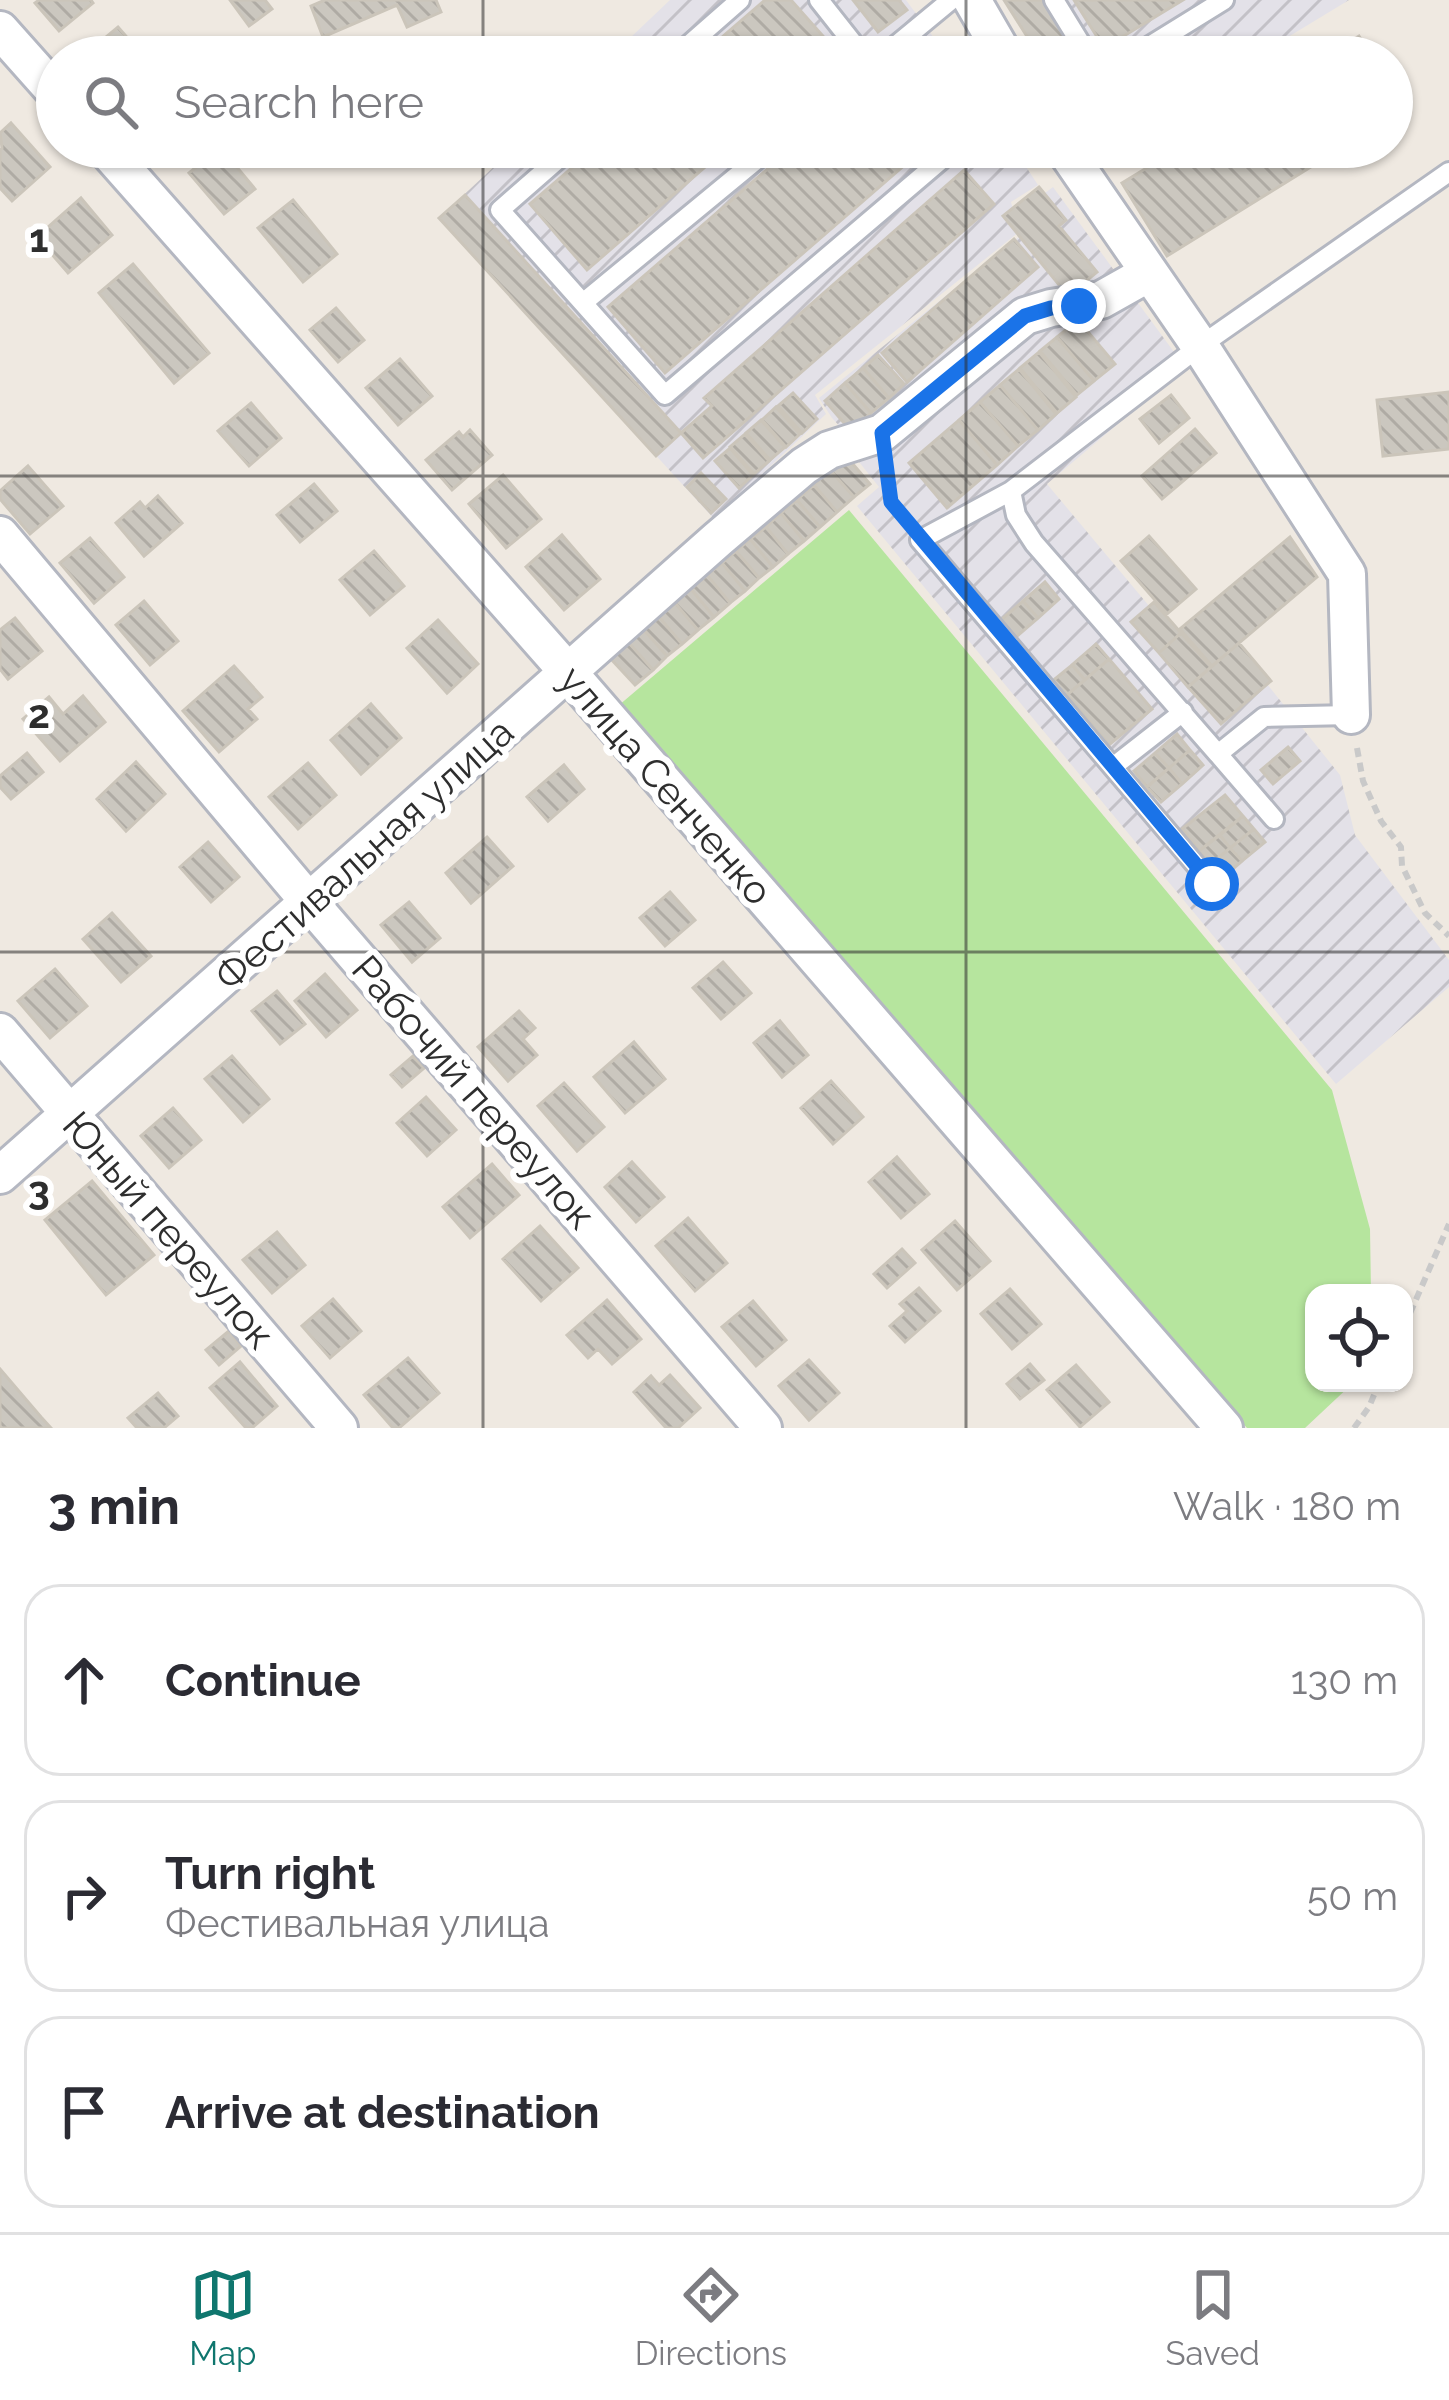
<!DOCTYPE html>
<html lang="en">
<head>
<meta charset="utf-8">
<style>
  :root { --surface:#fff; --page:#f2f2f3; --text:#2b2b33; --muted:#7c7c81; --line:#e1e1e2; --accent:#0f766e }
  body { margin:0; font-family:Raleway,sans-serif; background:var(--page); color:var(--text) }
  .controls { position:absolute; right:36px; bottom:36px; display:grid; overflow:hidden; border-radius:24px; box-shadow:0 3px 9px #0004 }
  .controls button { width:108px; height:108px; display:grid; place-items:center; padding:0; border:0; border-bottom:3px solid var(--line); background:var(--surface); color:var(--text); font:60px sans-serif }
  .stop { position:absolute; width:36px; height:36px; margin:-27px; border:9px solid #1a73e8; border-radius:50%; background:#fff }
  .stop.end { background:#1a73e8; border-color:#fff; box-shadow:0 3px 12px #0008 }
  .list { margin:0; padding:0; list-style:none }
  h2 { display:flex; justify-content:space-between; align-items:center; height:156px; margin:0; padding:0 48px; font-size:51px }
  h2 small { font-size:39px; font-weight:400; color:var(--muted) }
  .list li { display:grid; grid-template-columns:78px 1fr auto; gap:36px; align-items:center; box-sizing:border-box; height:192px; margin:0 24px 24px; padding:0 24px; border:3px solid var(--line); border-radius:36px }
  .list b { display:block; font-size:45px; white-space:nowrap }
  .list p { margin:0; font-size:39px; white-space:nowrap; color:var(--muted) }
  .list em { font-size:39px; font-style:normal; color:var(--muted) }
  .icon { flex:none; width:66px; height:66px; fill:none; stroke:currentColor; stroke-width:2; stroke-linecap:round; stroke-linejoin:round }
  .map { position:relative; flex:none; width:1449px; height:1428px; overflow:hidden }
  .search { position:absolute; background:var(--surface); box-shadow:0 3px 9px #0004; left:36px; right:36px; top:36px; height:132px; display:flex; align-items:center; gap:30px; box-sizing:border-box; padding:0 42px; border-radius:66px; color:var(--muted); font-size:45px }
  .sheet { height:804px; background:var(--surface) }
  nav { display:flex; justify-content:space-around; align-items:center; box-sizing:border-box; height:168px; border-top:3px solid var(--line); background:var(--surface); font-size:33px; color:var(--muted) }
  nav a { display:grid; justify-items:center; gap:6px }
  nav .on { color:var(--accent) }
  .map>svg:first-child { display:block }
  .industrial { fill:url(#industrial-furrows) }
  .garden { fill:#b6e59e }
  .building { fill:url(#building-back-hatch); stroke:#cbc5ba; stroke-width:3 }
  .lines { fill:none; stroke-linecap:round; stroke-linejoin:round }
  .service-casing { stroke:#b4b7c1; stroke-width:24 }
  .minor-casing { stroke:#b4b7c1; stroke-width:42 }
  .path { stroke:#c9c9c9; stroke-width:6; stroke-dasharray:9 6; stroke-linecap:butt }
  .service { stroke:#fff; stroke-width:18 }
  .minor { stroke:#fff; stroke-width:36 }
  .route { stroke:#1a73e8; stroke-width:15 }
  .grid { fill:none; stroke:#2e2e2e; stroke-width:3; stroke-opacity:0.55 }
  .labels { text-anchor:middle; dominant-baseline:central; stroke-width:12; stroke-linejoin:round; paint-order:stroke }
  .street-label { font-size:39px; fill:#2e2e2e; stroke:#fff }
  .grid-label { font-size:39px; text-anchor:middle; font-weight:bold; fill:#2e2e2e; stroke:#fff; stroke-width:12; stroke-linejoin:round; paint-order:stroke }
</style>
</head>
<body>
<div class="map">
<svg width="1449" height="1428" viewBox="0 0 1449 1428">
  <defs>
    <pattern id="industrial-furrows" width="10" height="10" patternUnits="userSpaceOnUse" patternTransform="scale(3)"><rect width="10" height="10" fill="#e3e1e8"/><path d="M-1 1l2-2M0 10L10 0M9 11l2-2" fill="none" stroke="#c3c1c7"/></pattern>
    <pattern id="building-back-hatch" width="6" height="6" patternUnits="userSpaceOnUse" patternTransform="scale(3)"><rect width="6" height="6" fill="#cbc7bf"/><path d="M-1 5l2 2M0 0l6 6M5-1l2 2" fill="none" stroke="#afaba4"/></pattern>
  </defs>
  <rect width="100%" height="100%" fill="#efe9e1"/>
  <!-- industrial -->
  <path class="industrial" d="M 670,0 L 906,0 L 948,57 L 610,57 Z
    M 1004,0 L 1349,0 L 1255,57 L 1034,57 L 1038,53 Z
    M 515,147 L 1013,147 L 1038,185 L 1011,202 L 1019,232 L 815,395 L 826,414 L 714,519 L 439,218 Z
    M 1053,187 L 1185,367 L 1047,484 L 1206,674 L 1238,648 L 1340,775 L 1355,835 L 1449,960 L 1449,987 L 1336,1084 L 857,506 L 879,487 L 840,438 L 844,431 L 832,418 L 819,398 L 1025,232 L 1021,211 Z"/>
  <!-- garden -->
  <path class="garden" d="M 849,510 L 1332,1090 L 1370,1229 L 1371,1293 L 1314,1293 L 1314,1383 L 1353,1383 L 1305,1428 L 1247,1428 L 618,706 Z"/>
  <!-- building -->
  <path class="building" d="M 39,0 L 91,0 L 93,3 L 59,31 L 35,3 Z
    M 230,0 L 265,0 L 272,9 L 249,26 Z
    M 325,0 L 436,0 L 441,12 L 407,27 L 397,5 L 323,37 L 311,6 Z
    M 765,0 L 791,0 L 837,52 L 832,57 L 699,57 Z
    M 853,0 L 899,0 L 907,10 L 878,32 Z
    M 1004,0 L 1043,0 L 1080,57 L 1034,57 L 1038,54 Z
    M 1074,0 L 1183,0 L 1104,48 Z
    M 118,27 L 144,57 L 82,57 Z
    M 917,34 L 934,57 L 889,57 Z
    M 1359,36 L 1372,57 L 1325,57 Z
    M 11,123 L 50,167 L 12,201 L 0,188 L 0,150 L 2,148 L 0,133 Z
    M 220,147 L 255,189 L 224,214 L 189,173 Z
    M 596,147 L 728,147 L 587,270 L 530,204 Z
    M 793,147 L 908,147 L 915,156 L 665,373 L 608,307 Z
    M 955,147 L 995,147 L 969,166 Z
    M 1181,147 L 1343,147 L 1167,256 L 1122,183 Z
    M 964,170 L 994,204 L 703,458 L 681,433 L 712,406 L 704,398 Z
    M 1039,187 L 1066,220 L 1059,226 L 1097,272 L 1068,296 L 1003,216 Z
    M 465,195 L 681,433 L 656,456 L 439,218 Z
    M 81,198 L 112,235 L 68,273 L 37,237 Z
    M 293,200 L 337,254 L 303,282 L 258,228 Z
    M 1014,239 L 1038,267 L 907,382 L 882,353 Z
    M 133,264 L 209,353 L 174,383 L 99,293 Z
    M 336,308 L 364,340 L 338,362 L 310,330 Z
    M 1078,320 L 1115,364 L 1094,381 L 1057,337 Z
    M 1057,337 L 1094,381 L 1077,395 L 1040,351 Z
    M 1039,352 L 1076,397 L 1057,413 L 1020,368 Z
    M 878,355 L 904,384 L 889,398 L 863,368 Z
    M 400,359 L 432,396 L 398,425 L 366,388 Z
    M 863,368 L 889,398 L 871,413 L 845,383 Z
    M 1019,369 L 1056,414 L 1038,430 L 1000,385 Z
    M 845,383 L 871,413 L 851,431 L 825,401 Z
    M 1000,385 L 1038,430 L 1018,446 L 980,402 Z
    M 1449,392 L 1449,449 L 1383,456 L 1377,400 Z
    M 793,393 L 817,419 L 802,433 L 778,406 Z
    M 1171,395 L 1189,418 L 1159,443 L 1140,419 Z
    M 980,402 L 1018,446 L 997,465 L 959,420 Z
    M 251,403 L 281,438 L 249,466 L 218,431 Z
    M 776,407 L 800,434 L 786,447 L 762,420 Z
    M 761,420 L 785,447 L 770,460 L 746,433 Z
    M 959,420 L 997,465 L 947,508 L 909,463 Z
    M 1195,429 L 1216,453 L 1162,499 L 1142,476 Z
    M 470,430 L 492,455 L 452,490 L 426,460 L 459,432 L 463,437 Z
    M 745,434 L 769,461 L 754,474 L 730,447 Z
    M 730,448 L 753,475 L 739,488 L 715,461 Z
    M 846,456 L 870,484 L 854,497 L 830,470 Z
    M 28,466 L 63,506 L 30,534 L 0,499 L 0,491 Z
    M 830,470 L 854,497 L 837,512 L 814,485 Z
    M 701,473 L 726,499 L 711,513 L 687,487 Z
    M 503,475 L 541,519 L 506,548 L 469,504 Z
    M 314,484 L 337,511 L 300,542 L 277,515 Z
    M 814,485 L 837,512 L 820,527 L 797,500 Z
    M 158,496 L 182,523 L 144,556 L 116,523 L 140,502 L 145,508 Z
    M 797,500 L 820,527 L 804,541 L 781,513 Z
    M 781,513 L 804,541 L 788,554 L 766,527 Z
    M 766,527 L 788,554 L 773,567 L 750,539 Z
    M 562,535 L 600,579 L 564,610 L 526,567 Z
    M 1149,536 L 1196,589 L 1167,614 L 1121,561 Z
    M 1290,537 L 1317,577 L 1212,666 L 1180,629 Z
    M 90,538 L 124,577 L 94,603 L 60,563 Z
    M 750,539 L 773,567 L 759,578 L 736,551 Z
    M 374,551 L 404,586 L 370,615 L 340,580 Z
    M 736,551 L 759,578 L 745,591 L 722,563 Z
    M 722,563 L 745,591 L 730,603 L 707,575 Z
    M 707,575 L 730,603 L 714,617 L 691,589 Z
    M 1045,582 L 1059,599 L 1038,618 L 1023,601 Z
    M 691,589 L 714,617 L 698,630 L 675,603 Z
    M 144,601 L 178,641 L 150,665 L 116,625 Z
    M 1023,601 L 1038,618 L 1016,637 L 1001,620 Z
    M 1154,602 L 1181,633 L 1159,653 L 1131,622 Z
    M 675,603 L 698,630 L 682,644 L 659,617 Z
    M 659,617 L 682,644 L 667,656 L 644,630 Z
    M 15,618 L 42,651 L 8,679 L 0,669 L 0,630 Z
    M 438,620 L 478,664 L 447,693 L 407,648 Z
    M 644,630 L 667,656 L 653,670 L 629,643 Z
    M 1181,633 L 1211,667 L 1188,687 L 1159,653 Z
    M 629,643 L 653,670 L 635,685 L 611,659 Z
    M 1239,643 L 1271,681 L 1221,724 L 1188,687 Z
    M 1096,644 L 1109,659 L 1085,680 L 1072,665 Z
    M 1109,659 L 1152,709 L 1109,745 L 1067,695 Z
    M 1072,665 L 1085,680 L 1063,698 L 1050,683 Z
    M 234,666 L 262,697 L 248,709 L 257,719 L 219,752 L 183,711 Z
    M 83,696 L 105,722 L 60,761 L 23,719 L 49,697 L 63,714 Z
    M 371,704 L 401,738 L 361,774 L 331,740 Z
    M 1177,734 L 1190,750 L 1169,768 L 1155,753 Z
    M 1288,747 L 1300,761 L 1273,784 L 1261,770 Z
    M 1190,750 L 1203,765 L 1182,784 L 1169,768 Z
    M 27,753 L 43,772 L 11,799 L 0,787 L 0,776 Z
    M 1155,753 L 1169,768 L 1147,787 L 1134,771 Z
    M 136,762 L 165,794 L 126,831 L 97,799 Z
    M 308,763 L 336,795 L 298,829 L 269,797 Z
    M 564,765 L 584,789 L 548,821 L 527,797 Z
    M 1169,768 L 1182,784 L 1161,802 L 1147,787 Z
    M 1225,795 L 1243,816 L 1199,851 L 1182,829 Z
    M 1243,816 L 1254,829 L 1230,848 L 1220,835 Z
    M 1254,829 L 1265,842 L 1242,861 L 1230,848 Z
    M 1220,835 L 1230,848 L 1210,865 L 1199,851 Z
    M 487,837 L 513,866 L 471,903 L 446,873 Z
    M 208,842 L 239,877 L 211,902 L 180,867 Z
    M 1230,848 L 1242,861 L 1221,879 L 1210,865 Z
    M 670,892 L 695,920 L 665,946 L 640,918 Z
    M 409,902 L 440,938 L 412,962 L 381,925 Z
    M 112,913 L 151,956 L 121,982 L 83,939 Z
    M 723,962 L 751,993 L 721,1019 L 693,988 Z
    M 55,969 L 87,1006 L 50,1038 L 18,1001 Z
    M 325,974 L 357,1010 L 326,1037 L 295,1001 Z
    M 277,991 L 305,1024 L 280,1044 L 252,1011 Z
    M 519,1011 L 535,1028 L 523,1039 L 537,1055 L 508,1081 L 478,1047 Z
    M 780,1021 L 808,1055 L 782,1077 L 754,1043 Z
    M 634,1042 L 665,1079 L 625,1113 L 594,1077 Z
    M 232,1056 L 269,1099 L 243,1122 L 205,1079 Z
    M 413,1056 L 424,1068 L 402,1087 L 391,1075 Z
    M 831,1081 L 863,1117 L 833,1144 L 801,1108 Z
    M 564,1083 L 604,1127 L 577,1151 L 538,1106 Z
    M 426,1097 L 456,1130 L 427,1156 L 397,1123 Z
    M 173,1108 L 201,1140 L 169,1168 L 141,1136 Z
    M 897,1157 L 929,1194 L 901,1218 L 869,1182 Z
    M 632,1162 L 664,1197 L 636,1222 L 605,1187 Z
    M 492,1164 L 519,1195 L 470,1238 L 443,1207 Z
    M 92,1181 L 154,1255 L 106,1295 L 45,1220 Z
    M 688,1218 L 727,1263 L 695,1291 L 656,1246 Z
    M 955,1221 L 990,1261 L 957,1290 L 922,1250 Z
    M 540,1226 L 578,1268 L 541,1301 L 503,1259 Z
    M 277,1232 L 305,1265 L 272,1293 L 243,1260 Z
    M 902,1249 L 915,1263 L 887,1288 L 874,1274 Z
    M 919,1288 L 940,1311 L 905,1342 L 890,1326 L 907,1311 L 900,1304 Z
    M 1010,1289 L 1041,1324 L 1012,1349 L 981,1314 Z
    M 333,1299 L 361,1331 L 330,1358 L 302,1326 Z
    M 607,1300 L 641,1339 L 612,1364 L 598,1349 L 588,1358 L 567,1335 Z
    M 753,1301 L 786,1340 L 756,1366 L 722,1327 Z
    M 229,1331 L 241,1346 L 219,1365 L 206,1350 Z
    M 408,1358 L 439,1393 L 399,1428 L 393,1428 L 364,1395 Z
    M 809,1360 L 839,1393 L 809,1420 L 779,1386 Z
    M 240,1362 L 277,1406 L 252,1428 L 246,1428 L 210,1388 Z
    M 1030,1364 L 1044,1380 L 1020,1399 L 1007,1384 Z
    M 1076,1365 L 1109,1402 L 1080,1427 L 1047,1390 Z
    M 0,1369 L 41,1417 L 51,1428 L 0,1428 Z
    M 670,1375 L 700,1408 L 678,1428 L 666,1428 L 634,1392 L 651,1376 L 659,1385 Z
    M 158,1393 L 178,1416 L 164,1428 L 137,1428 L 128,1418 Z"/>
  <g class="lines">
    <defs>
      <path id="service" d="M 819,0 L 864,57
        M 1054,0 L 1089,57
        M 675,57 L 740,0
        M 882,57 L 951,0
        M 1132,57 L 1224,0
        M 572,147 L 500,210 L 665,395 L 941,160 L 931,147
        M 584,302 L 772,147
        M 1011,491 L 920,540 L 1212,884
        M 1351,715 L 1264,717 L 1218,754 L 1034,543 L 1016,515 L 1011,491 L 1200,346 L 1449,172
        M 1218,754 L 1274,819
        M 1114,766 L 1183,712"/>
      <path id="minor" d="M 972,0 L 1005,57
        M 0,30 L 57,94
        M 104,147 L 568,672 L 1224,1428
        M 1063,147 L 1200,346 L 1347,574 L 1351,715
        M 0,535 L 310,903 L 763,1428
        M 0,1032 L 339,1428
        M 0,1175 L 718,539 L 804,466 L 829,450 L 882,433 L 1025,316 L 1051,308 L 1101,300 L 1149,273"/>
    </defs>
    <!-- service casing -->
    <use href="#service" class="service-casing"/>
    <!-- minor casing -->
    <use href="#minor" class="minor-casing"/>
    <!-- path -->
    <path class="path" d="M 887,466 L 891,502 L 908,525
      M 1357,748 L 1363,781 L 1381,821 L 1401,847 L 1402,866 L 1425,913 L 1449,936
      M 1404,1327 L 1449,1224
      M 1354,1428 L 1369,1407 L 1379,1383"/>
    <!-- service -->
    <use href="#service" class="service"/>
    <!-- minor -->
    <use href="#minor" class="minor"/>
  </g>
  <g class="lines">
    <!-- route -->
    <path class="route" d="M 1079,306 L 1051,308 L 1025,316 L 882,433 L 891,502 L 1212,884"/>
  </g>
  <!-- grid -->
  <path class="grid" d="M 483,0 L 483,57M 966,0 L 966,57M 483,147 L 483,1428M 966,147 L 966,1428M 0,476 L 1449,476M 0,952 L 1449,952"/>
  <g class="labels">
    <!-- street labels -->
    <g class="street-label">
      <text transform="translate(666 785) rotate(49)">улица Сенченко</text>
      <text transform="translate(364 854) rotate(-42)">Фестивальная улица</text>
      <text transform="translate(474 1092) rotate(49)">Рабочий переулок</text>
      <text transform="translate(169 1230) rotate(49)">Юный переулок</text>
    </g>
  </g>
  <g class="grid-label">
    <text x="39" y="252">1</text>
    <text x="39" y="728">2</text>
    <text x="39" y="1204">3</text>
  </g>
</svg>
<div class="controls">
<button><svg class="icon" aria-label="locate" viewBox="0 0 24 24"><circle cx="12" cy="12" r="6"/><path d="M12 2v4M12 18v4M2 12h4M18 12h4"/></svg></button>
</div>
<div class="stop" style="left:1212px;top:884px"></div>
<div class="stop end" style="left:1079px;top:306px"></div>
<div class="search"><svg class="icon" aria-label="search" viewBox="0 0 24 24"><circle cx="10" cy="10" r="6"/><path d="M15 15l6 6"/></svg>Search here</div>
</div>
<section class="sheet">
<h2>3 min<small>Walk · 180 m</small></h2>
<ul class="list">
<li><svg class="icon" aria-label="ahead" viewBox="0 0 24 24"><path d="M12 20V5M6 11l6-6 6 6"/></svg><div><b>Continue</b></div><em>130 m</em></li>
<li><svg class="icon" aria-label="right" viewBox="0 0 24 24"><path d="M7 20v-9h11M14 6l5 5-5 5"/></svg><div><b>Turn right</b><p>Фестивальная улица</p></div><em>50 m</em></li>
<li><svg class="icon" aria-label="arrive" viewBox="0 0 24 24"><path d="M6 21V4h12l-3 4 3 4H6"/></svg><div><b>Arrive at destination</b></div></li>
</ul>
</section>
<nav>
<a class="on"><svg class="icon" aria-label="map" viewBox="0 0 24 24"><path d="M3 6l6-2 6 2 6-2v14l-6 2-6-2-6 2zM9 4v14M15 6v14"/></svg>Map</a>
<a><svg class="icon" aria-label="directions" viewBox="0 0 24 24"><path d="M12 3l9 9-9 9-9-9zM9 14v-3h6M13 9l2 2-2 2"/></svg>Directions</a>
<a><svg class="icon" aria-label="saved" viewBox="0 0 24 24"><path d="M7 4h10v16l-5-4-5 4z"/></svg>Saved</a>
</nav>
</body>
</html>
